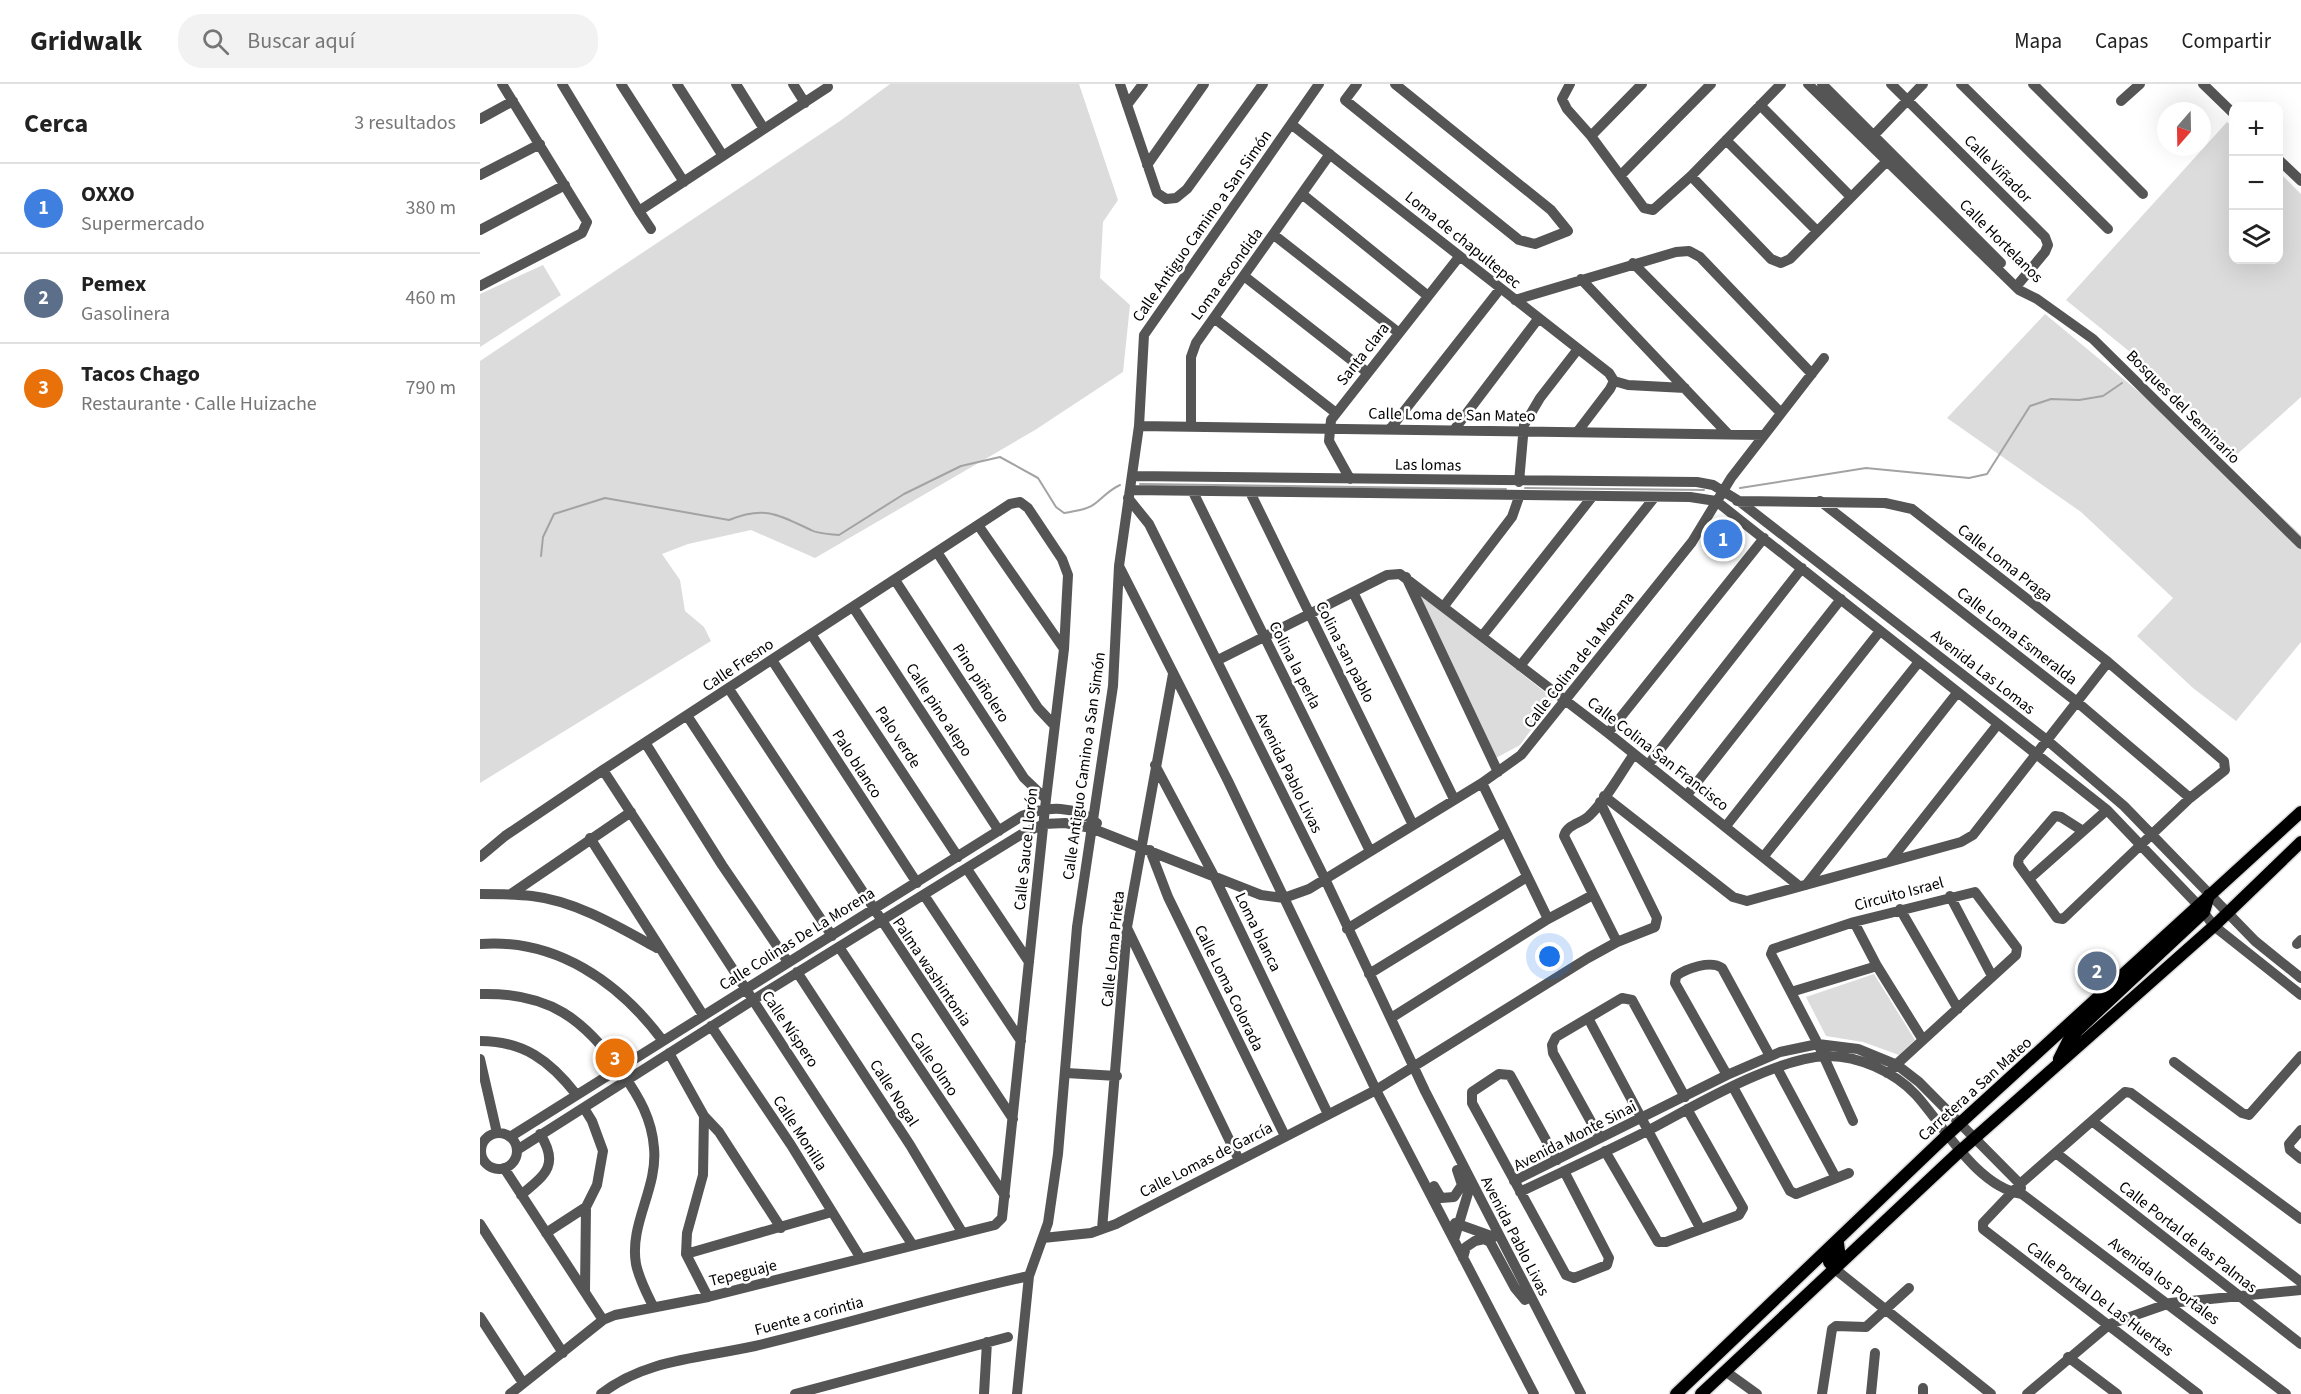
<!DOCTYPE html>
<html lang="es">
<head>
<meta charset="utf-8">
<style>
  :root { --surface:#fff; --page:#f2f2f2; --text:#222; --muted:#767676; --line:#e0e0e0; --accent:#1a73e8 }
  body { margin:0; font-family:"Source Sans 3",sans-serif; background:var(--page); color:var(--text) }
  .controls { position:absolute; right:18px; top:18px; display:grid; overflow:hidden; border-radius:12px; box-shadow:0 6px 24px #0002 }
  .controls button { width:54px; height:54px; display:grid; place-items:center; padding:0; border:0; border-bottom:2px solid var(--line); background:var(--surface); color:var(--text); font:30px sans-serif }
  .compass { position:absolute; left:1677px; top:18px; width:54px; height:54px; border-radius:50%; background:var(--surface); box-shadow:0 6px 24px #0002; rotate:200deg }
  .you { position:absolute; left:1070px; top:873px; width:21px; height:21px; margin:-15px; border:4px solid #fff; border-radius:50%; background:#1a73e8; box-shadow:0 0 0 9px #1a73e833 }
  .badge { display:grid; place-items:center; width:39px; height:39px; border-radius:50%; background:var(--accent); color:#fff; font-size:20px; font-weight:700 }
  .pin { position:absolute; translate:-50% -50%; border:3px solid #fff; box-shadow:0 2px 6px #0006 }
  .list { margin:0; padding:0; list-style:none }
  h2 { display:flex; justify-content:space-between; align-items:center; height:78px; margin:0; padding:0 24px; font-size:26px }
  h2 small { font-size:20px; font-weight:400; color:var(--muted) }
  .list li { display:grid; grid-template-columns:39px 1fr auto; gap:18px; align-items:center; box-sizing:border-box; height:90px; padding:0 24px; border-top:2px solid var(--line) }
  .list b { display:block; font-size:22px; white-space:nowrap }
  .list p { margin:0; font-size:20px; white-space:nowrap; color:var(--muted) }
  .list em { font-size:20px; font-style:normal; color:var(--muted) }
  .icon { flex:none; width:33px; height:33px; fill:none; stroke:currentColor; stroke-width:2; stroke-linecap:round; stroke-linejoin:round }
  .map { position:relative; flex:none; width:1821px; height:1310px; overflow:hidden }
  header { display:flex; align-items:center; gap:36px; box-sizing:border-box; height:84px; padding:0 30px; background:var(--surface); border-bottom:2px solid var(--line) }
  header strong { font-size:28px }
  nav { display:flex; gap:33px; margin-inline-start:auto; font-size:21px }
  .search { width:420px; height:54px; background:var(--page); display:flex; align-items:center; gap:15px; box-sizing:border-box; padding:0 21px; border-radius:24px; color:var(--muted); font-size:22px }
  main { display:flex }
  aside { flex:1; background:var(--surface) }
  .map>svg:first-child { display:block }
  .green { fill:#dcdcdc }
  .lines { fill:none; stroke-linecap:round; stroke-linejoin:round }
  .stream { stroke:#a3a3a3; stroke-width:2 }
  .major-casing { stroke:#dbdbdb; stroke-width:15 }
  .minor { stroke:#555; stroke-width:10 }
  .major { stroke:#000; stroke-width:12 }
  .labels { text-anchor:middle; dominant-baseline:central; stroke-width:5; stroke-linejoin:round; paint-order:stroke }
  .street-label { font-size:16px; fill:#000; stroke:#fff }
</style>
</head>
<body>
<header>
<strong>Gridwalk</strong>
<div class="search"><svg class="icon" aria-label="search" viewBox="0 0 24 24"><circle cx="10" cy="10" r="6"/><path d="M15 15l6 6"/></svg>Buscar aquí</div>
<nav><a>Mapa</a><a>Capas</a><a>Compartir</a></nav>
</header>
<main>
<aside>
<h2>Cerca<small>3 resultados</small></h2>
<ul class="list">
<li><span class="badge" style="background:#3f7fe0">1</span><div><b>OXXO</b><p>Supermercado</p></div><em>380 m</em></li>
<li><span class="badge" style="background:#5c6f8a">2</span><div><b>Pemex</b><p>Gasolinera</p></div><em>460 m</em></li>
<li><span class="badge" style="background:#e8710a">3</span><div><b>Tacos Chago</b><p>Restaurante · Calle Huizache</p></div><em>790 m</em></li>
</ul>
</aside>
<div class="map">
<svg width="1821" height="1310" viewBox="0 0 1821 1310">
  <rect width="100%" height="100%" fill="#fff"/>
  <!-- green -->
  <path class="green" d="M 410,0 L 599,0 L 638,116 L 623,138 L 620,194 L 650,221 L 643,288 L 555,346 L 335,474 L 271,446 L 208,460 L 182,470 L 200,496 L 205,527 L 224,543 L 231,557 L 0,699 L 0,277 L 360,37 Z
    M 1747,38 L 1754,44 L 1754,176 L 1798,176 L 1799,88 L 1821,110 L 1821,313 L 1754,373 L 1671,285 L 1586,216 Z
    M 63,181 L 81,211 L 0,263 L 0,210 Z
    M 1565,230 L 1746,380 L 1821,451 L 1821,558 L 1756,637 L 1713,604 L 1657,552 L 1693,514 L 1601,428 L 1467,334 Z
    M 936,508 L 1074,615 L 1040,661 L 1016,674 Z
    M 1394,890 L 1435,956 L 1419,971 L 1383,958 L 1346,952 L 1326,913 Z"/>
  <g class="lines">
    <!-- stream -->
    <path class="stream" d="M 660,400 L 1026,405
      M 1045,404 L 1224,406
      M 1260,404 L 1386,384 L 1489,394 L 1507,390 L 1550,322 L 1571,315 L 1599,316 L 1623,312 L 1642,299
      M 61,472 L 63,453 L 74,430 L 125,414 L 249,436 C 285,421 299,431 331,446 C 338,450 350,450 359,451 L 424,410 L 481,382 L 520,373 L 558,394 L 576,423 L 584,429 C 595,427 608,426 617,418 C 626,411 629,406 640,401"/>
    <defs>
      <path id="major" d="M 1579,975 L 1588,957 L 1599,945 L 1724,828 L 1729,811
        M 1355,1185 L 1349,1178 L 1359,1167 L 1358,1159
        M 1196,1310 L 1466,1052 L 1821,728
        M 1221,1310 L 1480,1067 L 1734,842 L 1821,758"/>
    </defs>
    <!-- major casing -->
    <use href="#major" class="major-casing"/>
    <!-- minor -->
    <path class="minor" d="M 82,0 L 159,127 L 348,3
      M 141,0 L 204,98
      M 197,0 L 243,72
      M 256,0 L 284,45
      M 313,0 L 325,19
      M 640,0 L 677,109 L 686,115 L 696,114 L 707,105 L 783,0
      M 877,0 L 865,16 L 1039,156 L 1055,160 L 1088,147 L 1071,126 L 915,0
      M 1090,0 L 1082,15 L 1087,25 L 1111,52 L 1164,124 L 1173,126 L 1211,92 L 1301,0
      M 1328,0 L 1539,206 L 1557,215 L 1613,255 L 1821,460
      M 1342,0 L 1521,179
      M 1411,0 L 1565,153 L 1568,161 L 1565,168 L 1540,198
      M 1481,0 L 1628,145
      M 1553,0 L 1663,110
      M 1723,0 L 1754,30
      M 1641,17 L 1660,0
      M 647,21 L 663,0
      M 1280,21 L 1371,113
      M 0,35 L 33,17
      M 811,40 L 1129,289 L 1134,297
      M 1394,51 L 1443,0
      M 1111,52 L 1162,0
      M 1246,56 L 1337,147
      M 1798,75 L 1821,97
      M 667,81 L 724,0
      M 0,91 L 60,60
      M 1141,91 L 1231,0
      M 1211,92 L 1291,175 L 1301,179 L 1310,175 L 1410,74
      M 822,110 L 948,212
      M 159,127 L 171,145
      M 0,146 L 85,101
      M 794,151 L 919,249
      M 1153,179 L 1301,329
      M 764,192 L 888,289
      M 1101,195 L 1248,350
      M 0,202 L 102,149 L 107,138 L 22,0
      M 1035,216 L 1196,168 L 1209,167 L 1220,173 L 1332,290
      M 734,234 L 856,329
      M 1134,297 L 1148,301 L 1205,304
      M 659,342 L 1284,351
      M 711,342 L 711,273 L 716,259 L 850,70
      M 910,345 L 1020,205
      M 974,346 L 1058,235
      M 1098,347 L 1130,305 L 1134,297
      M 652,392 L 1217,398 L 1233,401 L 1259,417 L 1568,657 L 1644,722 L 1775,857 L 1821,894
      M 870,395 L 849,357 L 851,336 L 979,173
      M 1039,398 L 1044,341 L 1060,314 L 1098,265
      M 650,406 L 1210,413 L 1236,417 L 1627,726 L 1718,821 L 1734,842 L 1821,911
      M 713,408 L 890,767
      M 770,408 L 933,741
      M 648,414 L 669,440 L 845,795 L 945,1007 L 1101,1310
      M 1257,417 L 1405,419 L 1432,425 L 1628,578 L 1744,677 L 1745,686 L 1710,714 L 1583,835 L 1577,834 L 1538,780 L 1539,774 L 1575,732 L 1581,733 L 1603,747
      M 1340,417 L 1597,618 L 1710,714
      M 498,441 L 584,565
      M 457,468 L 558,624 L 574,641
      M 639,482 L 748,697 L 896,1006 L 1054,1310
      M 926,493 L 1018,688
      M 415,496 L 544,694 L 566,715
      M 873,508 L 974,715
      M 964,522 L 1032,433 L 1039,413
      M 373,523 L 519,747
      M 331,550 L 478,773
      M 1003,551 L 1112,413
      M 292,576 L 437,799
      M 738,576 L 907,491 L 920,490 L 1128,649 L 1319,802
      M 1040,582 L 1174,414
      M 249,605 L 533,1035
      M 208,633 L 352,852
      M 1128,649 L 1284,454
      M 166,660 L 242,781 L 308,878
      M 675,681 L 734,792 L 848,1030
      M 1168,681 L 1322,484
      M 123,686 L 432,1160
      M 1002,699 L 1068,835
      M 1207,711 L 1361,515
      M 1124,712 L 1253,813 L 1267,817 L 1481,758 L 1493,751 L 1628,578
      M 1246,742 L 1400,547
      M 110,754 L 223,931
      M 670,766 L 688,813 L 805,1052
      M 1284,772 L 1438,579
      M 0,773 L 25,752 L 123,686 L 530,420 L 540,418 L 548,424 L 582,475 L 588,491 L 584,565 L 566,715 L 522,1134 L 515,1141 L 228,1213 L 135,1231 L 123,1236 L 30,1310
      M 1410,777 L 1518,640
      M 487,785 L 549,878
      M 1549,795 L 1627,726
      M 1326,801 L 1477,609
      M 0,810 C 17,810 35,810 52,812 C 96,817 139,843 177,864
      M 31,810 L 151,728
      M 444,811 L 541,957
      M 1470,812 L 1512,892
      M 1420,825 L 1478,925
      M 1374,838 L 1397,882 L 1443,956
      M 647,844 L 759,1076
      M 867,845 L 1025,748
      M 1137,858 L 1084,752 C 1087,740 1102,739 1109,732 C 1127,715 1140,690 1154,670
      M 0,860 C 76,854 139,898 183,957
      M 1817,860 L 1821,856
      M 359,863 L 525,1112
      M 317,888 L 430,1061 L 482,1148
      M 889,890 L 1047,793
      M 1311,908 L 1397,882
      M 0,910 C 69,908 105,935 143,990 C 159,1013 172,1035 174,1064 C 178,1104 149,1140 156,1180 C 159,1195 166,1208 173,1222
      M 911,934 L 1068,835 L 1111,812
      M 1108,934 L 1220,1144
      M 231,942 L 311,1061 L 380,1173
      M 0,957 C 44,957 70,977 96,1010
      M 189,969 L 224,1032 L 223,1091 L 207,1149 L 206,1170 L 228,1213
      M 0,975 L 17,1049
      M 1694,978 L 1762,1029 L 1769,1031 L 1821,972
      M 1297,984 L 1356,1094
      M 586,989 L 637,992
      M 1247,991 L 1195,899 L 1196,892 C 1207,884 1231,876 1242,884 L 1290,972
      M 1253,1003 L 1310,1107 L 1316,1110 L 1369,1089
      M 104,1024 L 112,1037 L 123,1067 L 117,1101 L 106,1123 L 105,1207
      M 224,1032 L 239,1048 L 301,1144
      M 1373,1037 L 1338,960 L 1291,870 L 1293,865 L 1374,838 L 1495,808 L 1537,864 L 1536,871 L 1407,989
      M 1612,1037 L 1821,1198
      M 1821,1046 L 1809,1060 L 1810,1066 L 1821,1075
      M1 1067a18 18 0 1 1 36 0a18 18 0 1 1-36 0Z
      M 30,1053 L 542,732 C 567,722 595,721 617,739
      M 1120,1054 L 1073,969 L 1072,961 L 1076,953 L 1142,914 L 1152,916 L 1205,1013
      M 37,1066 L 273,916 L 542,750 L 564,740 L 585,739 L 611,744 L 781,811 L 804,814 L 829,805 L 1002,699 L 1041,671 L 1212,458 L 1251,394 L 1344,274
      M 1125,1067 L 1178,1158 L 1186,1158 L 1259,1131 L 1263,1124 L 1207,1025
      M 1576,1069 L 1821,1260
      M 1077,1076 L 1030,991 L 1019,990 L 992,1008 L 992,1019 L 1086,1191 L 1094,1194 L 1127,1181 L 1129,1174 L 1084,1087
      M 24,1084 L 123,1236
      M 1034,1097 L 1247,991 L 1300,968 L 1338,960 L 1378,965 L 1417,981 L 1439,998 L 1540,1100 L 1541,1104
      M 954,1102 L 961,1114 L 974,1113 L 982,1101 L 977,1086
      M 1040,1108 C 1084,1087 1128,1067 1171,1045 C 1216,1021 1296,974 1346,972 C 1377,971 1415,988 1436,1011 C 1464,1042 1497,1103 1542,1110 L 1806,1310
      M 41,1111 C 65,1091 80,1081 60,1050
      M 975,1139 L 1014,1153
      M 0,1140 L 83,1269
      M 622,1145 L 647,843 L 693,590
      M 66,1149 L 106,1123
      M 563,1154 L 611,1149 L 636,1140 L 896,1006 L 1108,874 L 1137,858 L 1175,843 L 1177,834 L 1120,718
      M 974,1156 L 991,1099
      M 206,1170 L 352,1128
      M 983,1174 L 986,1163 L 995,1157 L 1004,1155 L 1010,1158 L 1035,1204 L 1045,1216
      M 1355,1185 L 1511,1310
      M 0,1233 L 43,1299
      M 1588,1273 L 1637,1310
      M 1245,1287 L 1277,1310
      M 121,1310 C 165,1275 222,1274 275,1262 C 367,1240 457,1212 549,1192
      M 315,1310 L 528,1253
      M 504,1310 L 507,1258
      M 537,1310 L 549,1192 L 568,1139 L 578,1070 L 597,843 L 633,602 L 639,482 L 659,342 L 664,251 L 839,0
      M 1342,1310 L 1352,1245 L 1356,1242 L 1386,1243 L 1429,1204
      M 1391,1310 L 1395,1269
      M 1443,1310 L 1443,1304
      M 1547,1310 L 1630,1240 L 1690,1219 L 1821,1206
      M 1718,1310 L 1503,1145 L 1503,1139 L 1540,1100 L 1645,1008 L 1651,1009 L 1821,1135"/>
    <!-- major -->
    <use href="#major" class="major"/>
  </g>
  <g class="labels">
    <!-- street labels -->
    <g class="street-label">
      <text transform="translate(1518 85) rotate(45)">Calle Viñador</text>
      <text transform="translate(722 142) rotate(-55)">Calle Antiguo Camino a San Simón</text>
      <text transform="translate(983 156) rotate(39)">Loma de chapultepec</text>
      <text transform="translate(1521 157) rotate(45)">Calle Hortelanos</text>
      <text transform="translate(747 190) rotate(-54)">Loma escondida</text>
      <text transform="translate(883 270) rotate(-52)">Santa clara</text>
      <text transform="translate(1703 323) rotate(45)">Bosques del Seminario</text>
      <text transform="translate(972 331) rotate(1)">Calle Loma de San Mateo</text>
      <text transform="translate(948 381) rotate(1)">Las lomas</text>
      <text transform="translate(1525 479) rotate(38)">Calle Loma Praga</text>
      <text transform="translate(1537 552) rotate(38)">Calle Loma Esmeralda</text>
      <text transform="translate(865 568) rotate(63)">Colina san pablo</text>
      <text transform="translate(1099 576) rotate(-52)">Calle Colina de la Morena</text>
      <text transform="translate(258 581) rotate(-34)">Calle Fresno</text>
      <text transform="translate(815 581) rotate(63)">Colina la perla</text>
      <text transform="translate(1503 588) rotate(38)">Avenida Las Lomas</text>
      <text transform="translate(501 599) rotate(57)">Pino piñolero</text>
      <text transform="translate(459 626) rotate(57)">Calle pino alepo</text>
      <text transform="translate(418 653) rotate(57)">Palo verde</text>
      <text transform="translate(1178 670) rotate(38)">Calle Colina San Francisco</text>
      <text transform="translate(377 680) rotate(57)">Palo blanco</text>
      <text transform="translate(604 682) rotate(-82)">Calle Antiguo Camino a San Simón</text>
      <text transform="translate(809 689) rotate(64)">Avenida Pablo Livas</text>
      <text transform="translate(546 765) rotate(-84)">Calle Sauce Llorón</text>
      <text transform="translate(1419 810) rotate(-15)">Circuito Israel</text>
      <text transform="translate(778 848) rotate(64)">Loma blanca</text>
      <text transform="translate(317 855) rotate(-32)">Calle Colinas De La Morena</text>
      <text transform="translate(633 865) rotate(-84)">Calle Loma Prieta</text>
      <text transform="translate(452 888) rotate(56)">Palma washintonia</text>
      <text transform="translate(749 904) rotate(64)">Calle Loma Colorada</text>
      <text transform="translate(310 945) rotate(56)">Calle Níspero</text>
      <text transform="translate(454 980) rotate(56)">Calle Olmo</text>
      <text transform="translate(1495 1005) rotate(-42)">Carretera a San Mateo</text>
      <text transform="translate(414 1009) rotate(57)">Calle Nogal</text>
      <text transform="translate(320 1049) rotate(57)">Calle Monilla</text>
      <text transform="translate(1095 1052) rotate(-27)">Avenida Monte Sinai</text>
      <text transform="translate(726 1076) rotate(-27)">Calle Lomas de García</text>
      <text transform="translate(1035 1152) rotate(63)">Avenida Pablo Livas</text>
      <text transform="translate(1708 1153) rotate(38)">Calle Portal de las Palmas</text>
      <text transform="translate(263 1189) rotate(-14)">Tepeguaje</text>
      <text transform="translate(1684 1197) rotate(37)">Avenida los Portales</text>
      <text transform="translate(1620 1215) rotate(37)">Calle Portal De Las Huertas</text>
      <text transform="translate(329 1232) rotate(-15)">Fuente a corintia</text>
    </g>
  </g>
</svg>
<div class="controls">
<button>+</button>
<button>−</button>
<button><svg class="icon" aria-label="layers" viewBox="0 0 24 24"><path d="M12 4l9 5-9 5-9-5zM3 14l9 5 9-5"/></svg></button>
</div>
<svg class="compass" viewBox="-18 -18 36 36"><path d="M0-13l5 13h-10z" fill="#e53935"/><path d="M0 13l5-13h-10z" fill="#767676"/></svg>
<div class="you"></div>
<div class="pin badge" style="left:1243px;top:455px;background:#3f7fe0">1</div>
<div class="pin badge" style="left:1617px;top:887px;background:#5c6f8a">2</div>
<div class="pin badge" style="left:135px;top:974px;background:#e8710a">3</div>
</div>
</main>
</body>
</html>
